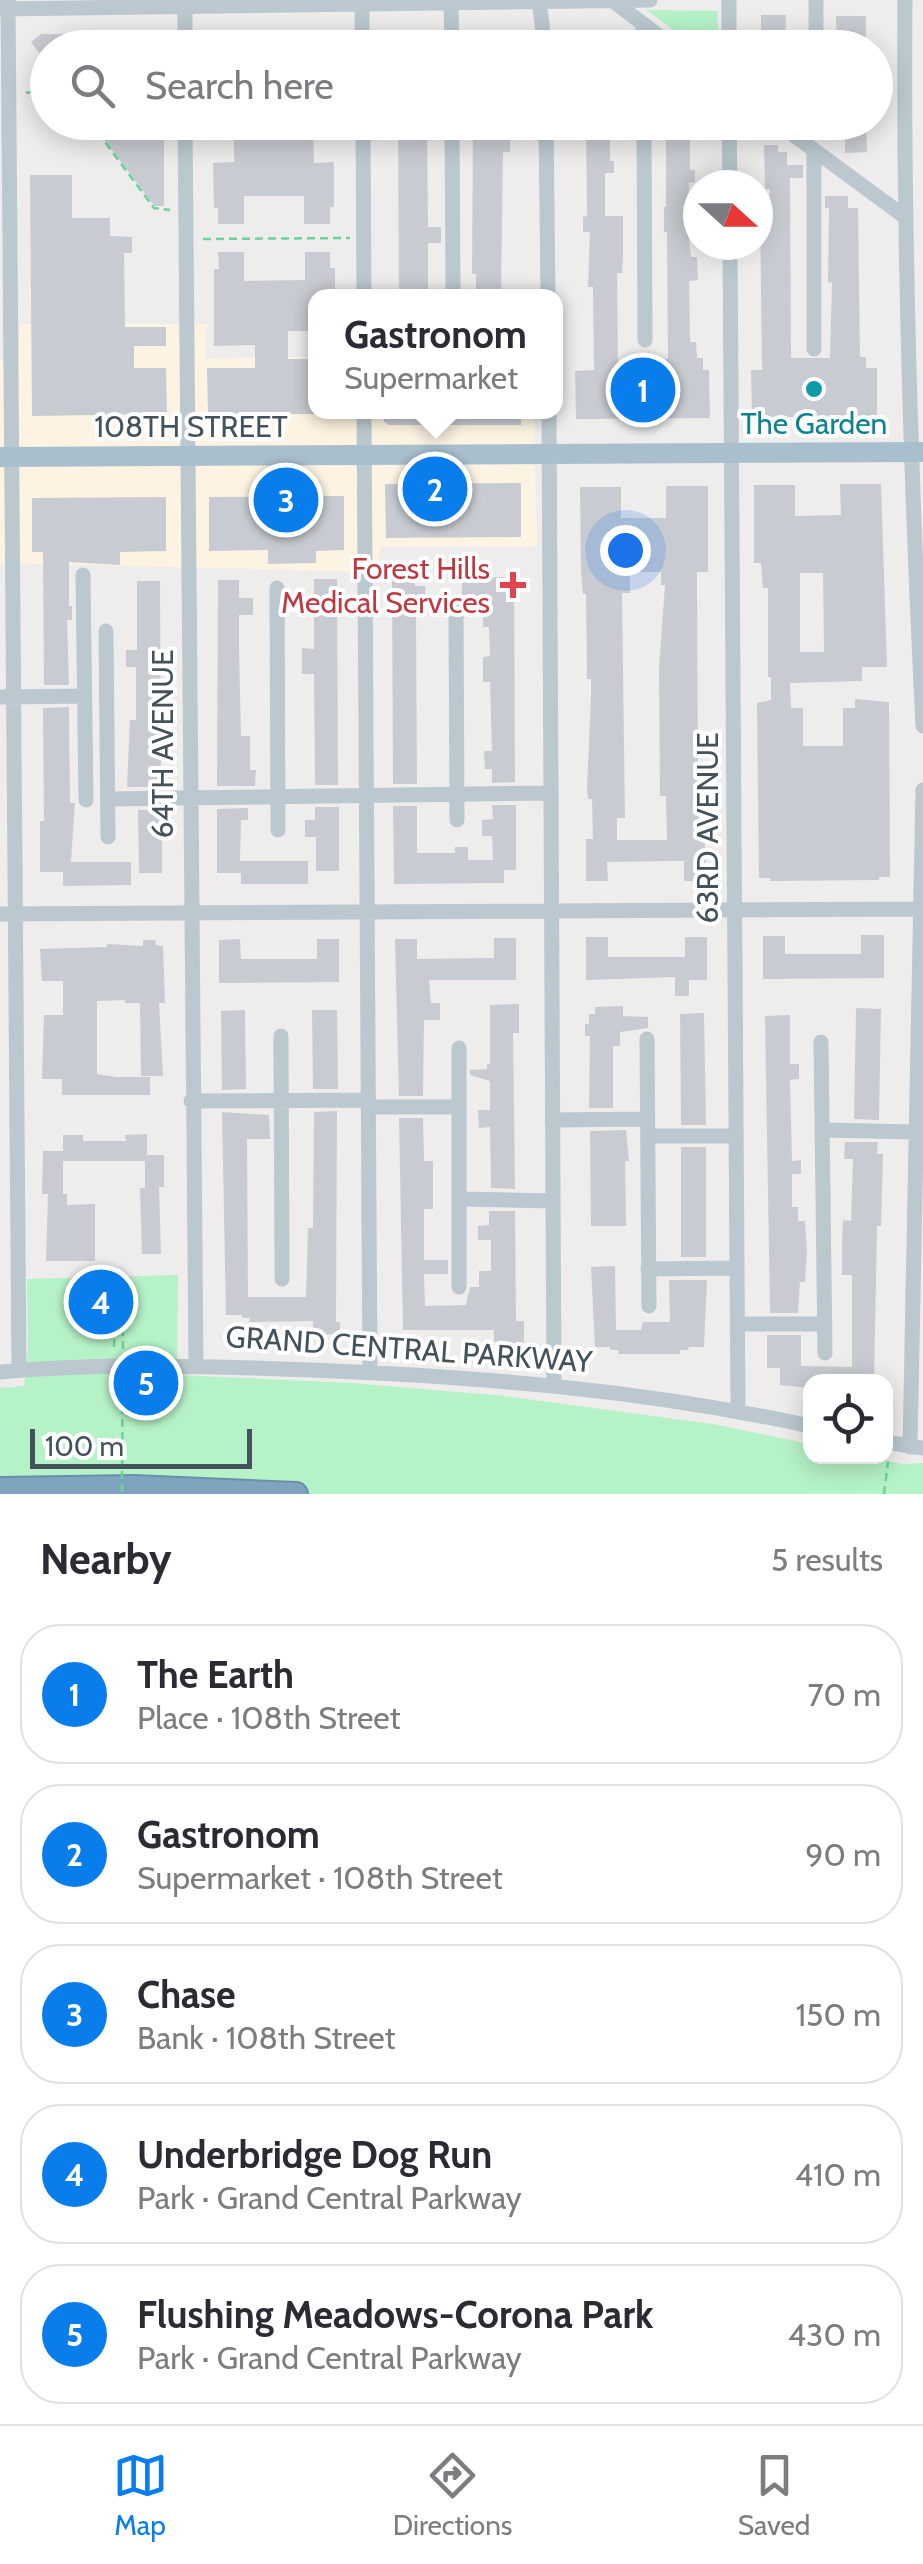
<!DOCTYPE html>
<html lang="en">
<head>
<meta charset="utf-8">
<style>
  :root { --surface:#fff; --page:#f2f2f3; --text:#2b2b33; --muted:#7c7c81; --line:#e1e1e2; --accent:#097dec }
  body { margin:0; font-family:Cabin,sans-serif; background:var(--page); color:var(--text) }
  .controls { position:absolute; right:30px; bottom:30px; display:grid; overflow:hidden; border-radius:20px; box-shadow:0 5px 25px #0003 }
  .controls button { width:90px; height:90px; display:grid; place-items:center; padding:0; border:0; border-bottom:2px solid var(--line); background:var(--surface); color:var(--text); font:50px sans-serif }
  .compass { position:absolute; left:683px; top:170px; width:90px; height:90px; border-radius:50%; background:var(--surface); box-shadow:0 5px 25px #0003; rotate:111deg }
  .scale { position:absolute; left:30px; bottom:25px; width:222px; box-sizing:border-box; padding-left:10px; border:5px solid #43525b; border-top:0; font-size:28px; line-height:35px; white-space:nowrap; color:#43525b; -webkit-text-stroke:8px #fff; paint-order:stroke }
  .you { position:absolute; left:625px; top:550px; width:35px; height:35px; margin:-25px; border:8px solid #fff; border-radius:50%; background:#1a73e8; box-shadow:0 0 0 15px #1a73e833 }
  .badge { display:grid; place-items:center; width:65px; height:65px; border-radius:50%; background:var(--accent); color:#fff; font-size:32px; font-weight:700 }
  .pin { position:absolute; translate:-50% -50%; border:5px solid #fff; box-shadow:0 2px 10px #0006 }
  .popup { position:absolute; left:308px; top:289px; width:255px; height:130px; box-sizing:border-box; display:grid; place-content:center; border-radius:20px; background:var(--surface); filter:drop-shadow(0 2px 8px #0005); font-size:32px; white-space:nowrap; color:var(--muted) }
  .popup b { font-size:38px; color:var(--text) }
  .popup::after { content:''; position:absolute; left:50%; top:100%; margin-left:-20px; border:20px solid transparent; border-top-color:var(--surface) }
  .list { margin:0; padding:0; list-style:none }
  h2 { display:flex; justify-content:space-between; align-items:center; height:130px; margin:0; padding:0 40px; font-size:42px }
  h2 small { font-size:32px; font-weight:400; color:var(--muted) }
  .list li { display:grid; grid-template-columns:65px 1fr auto; gap:30px; align-items:center; box-sizing:border-box; height:140px; margin:0 20px 20px; padding:0 20px; border:2px solid var(--line); border-radius:40px }
  .list b { display:block; font-size:38px; white-space:nowrap }
  .list p { margin:0; font-size:32px; white-space:nowrap; color:var(--muted) }
  .list em { font-size:32px; font-style:normal; color:var(--muted) }
  .icon { flex:none; width:55px; height:55px; fill:none; stroke:currentColor; stroke-width:2; stroke-linecap:round; stroke-linejoin:round }
  .map { position:relative; flex:none; width:923px; height:1494px; overflow:hidden }
  .search { position:absolute; background:var(--surface); box-shadow:0 5px 25px #0003; left:30px; right:30px; top:30px; height:110px; display:flex; align-items:center; gap:25px; box-sizing:border-box; padding:0 35px; border-radius:55px; color:var(--muted); font-size:38px }
  .sheet { height:930px; background:var(--surface) }
  nav { display:flex; justify-content:space-around; align-items:center; box-sizing:border-box; height:140px; border-top:2px solid var(--line); background:var(--surface); font-size:28px; color:var(--muted) }
  nav a { display:grid; justify-items:center; gap:5px }
  nav .on { color:var(--accent) }
  .map>svg:first-child { display:block }
  .commercial { fill:#fdf3e2 }
  .green { fill:#b5f2c8 }
  .building { fill:#c8ccd2; fill-rule:evenodd }
  .lines { fill:none; stroke-linecap:round; stroke-linejoin:round }
  .highway-casing { stroke:#6a8fac; stroke-width:26 }
  .path { stroke:#6bd398; stroke-width:2.5; stroke-dasharray:8 5; stroke-linecap:butt }
  .minor { stroke:#bbc8d0; stroke-width:15 }
  .major { stroke:#a9bfce; stroke-width:20 }
  .highway { stroke:#7fa4c0; stroke-width:22 }
  .path-bridge { stroke:#6bd398; stroke-width:2.5; stroke-dasharray:8 5; stroke-linecap:butt }
  .culture-dot { fill:#0f9aa8; stroke:#fff; stroke-width:4 }
  .health-dot { fill:#e0444e; stroke:#fff; stroke-width:4 }
  .labels { text-anchor:middle; dominant-baseline:central; stroke-width:8; stroke-linejoin:round; paint-order:stroke }
  .culture-label { font-size:30px; fill:#0d838f; stroke:#fff }
  .street-label { font-size:30px; fill:#43525b; stroke:#fff }
  .health-label { font-size:30px; fill:#be3a42; stroke:#fff; text-anchor:end }
</style>
</head>
<body>
<div class="map">
<svg width="923" height="1494" viewBox="0 0 923 1494">
  <rect width="100%" height="100%" fill="#efecec"/>
  <!-- commercial -->
  <path class="commercial" d="M 20,324 L 207,324 L 205,359 L 315,356 L 315,412 L 534,412 L 537,546 L 380,546 L 378,572 L 0,563 L 0,360 L 18,360 Z"/>
  <!-- green -->
  <path class="green" d="M 647,10 L 717,11 L 719,47 L 696,47 Z
    M 178,1275 L 177,1375 L 352,1383 L 504,1396 L 713,1424 L 810,1444 L 810,1456 L 872,1457 L 902,1464 L 923,1463 L 923,1494 L 0,1494 L 0,1388 L 24,1386 L 28,1350 L 27,1279 Z"/>
  <!-- building -->
  <path class="building" d="M 761,15 L 786,15 L 785,48 L 761,48 Z
    M 836,16 L 866,16 L 866,48 L 837,48 Z
    M 473,32 L 502,32 L 502,48 L 473,48 Z
    M 398,33 L 440,33 L 441,47 L 398,48 Z
    M 41,34 L 164,35 L 164,48 L 48,48 L 48,65 L 31,42 Z
    M 91,122 L 164,122 L 164,206 L 154,206 Z
    M 245,122 L 313,122 L 314,163 L 334,162 L 334,207 L 330,207 L 330,224 L 304,224 L 304,196 L 244,196 L 244,224 L 218,224 L 218,208 L 214,208 L 213,163 L 234,162 L 234,135 L 243,130 Z
    M 398,122 L 427,122 L 428,227 L 441,227 L 441,243 L 428,243 L 428,296 L 399,296 Z
    M 473,122 L 502,122 L 503,137 L 510,137 L 510,152 L 503,152 L 501,296 L 476,296 L 476,274 L 472,274 Z
    M 586,122 L 610,122 L 610,161 L 614,161 L 614,173 L 605,173 L 605,216 L 623,216 L 623,259 L 622,273 L 617,273 L 618,376 L 642,375 L 641,359 L 668,359 L 667,232 L 664,232 L 664,207 L 666,207 L 666,122 L 690,122 L 690,170 L 695,170 L 695,182 L 689,183 L 688,231 L 691,257 L 697,257 L 698,280 L 689,281 L 690,342 L 696,342 L 697,358 L 703,358 L 703,370 L 709,370 L 710,418 L 576,419 L 575,371 L 594,370 L 593,287 L 588,287 L 590,232 L 583,232 L 583,217 L 587,216 Z
    M 845,122 L 866,122 L 867,152 L 845,153 L 845,139 L 839,139 L 839,125 Z
    M 764,145 L 778,145 L 778,152 L 787,152 L 787,165 L 803,165 L 803,178 L 790,178 L 791,358 L 830,358 L 832,282 L 828,283 L 829,208 L 825,208 L 825,196 L 848,196 L 848,208 L 858,208 L 860,357 L 866,357 L 866,368 L 877,368 L 877,417 L 752,417 L 751,370 L 762,370 L 760,212 L 769,212 L 770,189 L 765,189 Z
    M 30,175 L 72,175 L 72,218 L 110,218 L 110,236 L 132,237 L 132,253 L 124,253 L 125,327 L 166,327 L 166,346 L 134,346 L 134,368 L 166,368 L 167,414 L 32,416 Z
    M 218,252 L 244,252 L 244,281 L 305,280 L 305,252 L 330,252 L 330,268 L 335,268 L 335,296 L 315,296 L 315,331 L 288,331 L 288,359 L 315,359 L 315,414 L 208,414 L 207,368 L 255,368 L 255,345 L 214,346 L 214,269 L 219,269 Z
    M 384,412 L 521,412 L 521,425 L 389,425 L 384,422 Z
    M 521,483 L 521,537 L 386,538 L 385,484 Z
    M 840,484 L 881,484 L 887,667 L 862,667 L 862,681 L 790,683 L 791,708 L 803,708 L 803,746 L 843,746 L 843,708 L 855,708 L 855,699 L 889,702 L 890,877 L 879,877 L 879,880 L 770,881 L 770,878 L 759,878 L 757,703 L 771,700 L 771,677 L 768,677 L 768,588 L 763,588 L 761,563 L 754,563 L 754,485 L 795,485 L 795,516 L 841,515 ZM 800,573 L 823,573 L 824,652 L 800,652 Z
    M 666,486 L 708,486 L 708,572 L 697,572 L 697,589 L 698,807 L 699,820 L 704,820 L 706,881 L 684,881 L 684,861 L 672,861 L 607,862 L 608,881 L 586,881 L 586,839 L 593,839 L 592,799 L 588,799 L 587,788 L 591,698 L 591,679 L 587,679 L 586,594 L 583,594 L 581,571 L 580,487 L 621,487 L 621,518 L 666,518 ZM 630,572 L 661,572 L 661,585 L 665,585 L 659,668 L 660,796 L 666,796 L 667,840 L 617,840 L 617,818 L 625,818 L 622,593 L 630,593 Z
    M 344,496 L 344,550 L 316,551 L 316,563 L 268,564 L 268,550 L 209,551 L 209,497 Z
    M 166,497 L 166,551 L 120,552 L 120,565 L 69,562 L 69,606 L 72,606 L 72,620 L 67,620 L 69,685 L 44,685 L 43,552 L 32,552 L 32,498 Z
    M 462,576 L 514,578 L 515,782 L 492,783 L 492,769 L 485,769 L 484,751 L 492,751 L 490,682 L 483,682 L 483,657 L 490,656 L 489,627 L 483,627 L 483,596 L 462,596 Z
    M 314,579 L 337,579 L 338,785 L 315,785 L 314,674 L 302,674 L 302,648 L 314,649 Z
    M 392,579 L 415,579 L 415,586 L 425,586 L 426,614 L 416,614 L 417,784 L 393,784 Z
    M 218,580 L 239,580 L 239,598 L 253,598 L 253,615 L 239,615 L 239,649 L 241,736 L 250,736 L 250,770 L 256,770 L 255,786 L 217,786 Z
    M 137,581 L 160,581 L 161,787 L 127,787 L 130,720 L 136,720 L 136,667 L 126,667 L 126,650 L 137,650 Z
    M 69,707 L 70,803 L 75,803 L 71,862 L 131,862 L 131,885 L 63,886 L 63,872 L 40,872 L 40,821 L 44,821 L 43,708 Z
    M 492,805 L 516,805 L 516,870 L 504,870 L 504,883 L 394,884 L 393,806 L 417,806 L 417,853 L 455,853 L 455,847 L 468,847 L 468,860 L 493,860 L 492,836 L 482,836 L 482,820 L 493,819 Z
    M 315,807 L 339,807 L 339,871 L 316,871 L 316,837 L 305,837 L 305,820 L 315,820 Z
    M 248,808 L 248,820 L 241,820 L 240,861 L 308,861 L 308,884 L 241,884 L 241,873 L 217,873 L 217,809 Z
    M 138,810 L 162,810 L 162,873 L 139,873 Z
    M 861,935 L 884,935 L 884,978 L 763,979 L 763,936 L 785,936 L 785,954 L 861,954 Z
    M 586,937 L 608,937 L 608,957 L 685,957 L 685,937 L 707,937 L 707,980 L 689,980 L 689,996 L 675,996 L 675,977 L 586,980 Z
    M 494,938 L 516,938 L 516,980 L 429,980 L 431,1003 L 440,1003 L 440,1020 L 424,1020 L 423,1096 L 399,1096 L 395,939 L 417,939 L 417,959 L 494,958 Z
    M 240,939 L 241,959 L 317,959 L 317,939 L 339,939 L 339,982 L 219,983 L 219,940 Z
    M 143,940 L 155,940 L 156,945 L 163,946 L 165,1003 L 159,1003 L 163,1076 L 141,1076 L 140,1003 L 125,1003 L 125,1000 L 97,1001 L 97,1074 L 116,1077 L 150,1077 L 150,1095 L 62,1095 L 62,1079 L 42,1079 L 44,1015 L 63,1015 L 63,981 L 42,981 L 40,949 L 107,947 L 107,944 L 143,946 Z
    M 519,1004 L 519,1033 L 513,1033 L 515,1189 L 491,1188 L 490,1127 L 479,1128 L 478,1110 L 490,1110 L 490,1081 L 470,1075 L 470,1070 L 487,1069 L 487,1064 L 490,1064 L 490,1005 Z
    M 623,1006 L 623,1016 L 648,1017 L 648,1028 L 620,1032 L 620,1046 L 613,1046 L 613,1108 L 589,1108 L 590,1036 L 585,1036 L 585,1024 L 589,1024 L 589,1014 L 595,1014 L 595,1007 Z
    M 856,1008 L 881,1009 L 879,1120 L 854,1119 Z
    M 245,1010 L 246,1089 L 222,1090 L 221,1011 Z
    M 312,1010 L 337,1010 L 338,1089 L 313,1089 Z
    M 704,1013 L 706,1125 L 681,1125 L 680,1014 Z
    M 790,1015 L 790,1064 L 799,1064 L 799,1079 L 790,1080 L 792,1161 L 801,1160 L 801,1174 L 792,1174 L 792,1207 L 798,1207 L 798,1221 L 805,1221 L 807,1252 L 805,1282 L 800,1282 L 798,1313 L 770,1313 L 765,1016 Z
    M 337,1111 L 336,1322 L 340,1322 L 340,1334 L 313,1335 L 313,1321 L 249,1322 L 250,1318 L 242,1318 L 242,1315 L 226,1315 L 222,1112 L 269,1115 L 270,1139 L 247,1139 L 248,1297 L 306,1297 L 308,1228 L 313,1228 L 314,1112 Z
    M 399,1118 L 423,1118 L 424,1161 L 433,1161 L 433,1209 L 424,1209 L 424,1260 L 448,1260 L 448,1274 L 424,1274 L 425,1306 L 466,1305 L 470,1287 L 479,1287 L 479,1271 L 491,1271 L 491,1240 L 478,1240 L 478,1226 L 489,1225 L 489,1211 L 515,1211 L 516,1321 L 524,1321 L 524,1349 L 508,1349 L 508,1342 L 494,1342 L 494,1330 L 403,1330 Z
    M 626,1130 L 629,1161 L 625,1161 L 626,1226 L 591,1226 L 590,1131 Z
    M 147,1134 L 147,1155 L 164,1155 L 164,1187 L 159,1187 L 161,1254 L 142,1254 L 140,1188 L 145,1188 L 145,1161 L 63,1161 L 63,1194 L 67,1194 L 67,1205 L 95,1204 L 95,1261 L 46,1261 L 48,1194 L 42,1194 L 43,1151 L 63,1151 L 63,1135 L 83,1135 L 83,1141 L 126,1141 L 125,1135 Z
    M 845,1142 L 878,1142 L 877,1154 L 883,1154 L 881,1226 L 877,1226 L 874,1382 L 810,1382 L 810,1388 L 780,1385 L 780,1368 L 767,1368 L 767,1335 L 801,1335 L 801,1366 L 852,1367 L 852,1275 L 842,1275 L 842,1243 L 843,1220 L 851,1221 L 853,1159 L 844,1159 Z
    M 681,1147 L 706,1147 L 706,1257 L 681,1257 Z
    M 615,1266 L 616,1330 L 641,1330 L 643,1322 L 670,1322 L 669,1280 L 707,1280 L 704,1347 L 688,1347 L 689,1350 L 680,1350 L 680,1354 L 618,1354 L 618,1350 L 610,1350 L 610,1347 L 595,1347 L 591,1267 Z"/>
  <g class="lines">
    <defs>
      <path id="highway" d="M 0,1489 L 133,1487 L 296,1494"/>
    </defs>
    <!-- highway casing -->
    <use href="#highway" class="highway-casing"/>
    <!-- path -->
    <path class="path" d="M 26,93 L 48,89
      M 90,122 L 154,208 L 170,210
      M 203,239 L 350,238
      M 114,1347 L 115,1323
      M 884,1494 L 888,1462"/>
    <!-- minor -->
    <path class="minor" d="M 8,0 L 19,1370
      M 185,0 L 185,48
      M 362,0 L 362,48
      M 539,0 L 545,48
      M 729,0 L 729,48
      M 816,0 L 816,48
      M 905,0 C 903,242 911,484 923,726
      M 613,1 L 675,48
      M 451,5 L 452,48
      M 0,9 L 650,0
      M 643,24 L 644,48
      M 185,122 L 196,1366
      M 363,122 L 364,296
      M 452,122 L 453,296
      M 546,122 L 548,296
      M 644,122 L 645,340
      M 729,122 L 730,185
      M 776,122 L 905,217
      M 185,125 L 234,124
      M 814,150 L 814,349
      M 730,245 L 738,1410
      M 364,412 L 370,1372
      M 549,412 L 554,1384
      M 83,575 L 86,800
      M 277,588 L 278,830
      M 456,606 L 457,820
      M 106,631 L 108,837
      M 0,697 L 85,696
      M 108,799 L 550,793
      M 0,914 L 921,909
      M 281,1036 L 282,1279
      M 647,1039 L 649,1306
      M 821,1042 L 825,1353
      M 191,1101 L 369,1100
      M 369,1107 L 459,1107
      M 552,1120 L 648,1119
      M 823,1130 L 916,1132
      M 648,1136 L 736,1136
      M 459,1199 L 553,1201
      M 648,1269 L 737,1268
      M 459,1287 L 459,1048
      M 738,1324 L 825,1324
      M 0,1372 C 103,1363 208,1366 312,1370 C 482,1377 644,1390 810,1426
      M 886,1442 L 923,1448
      M 910,1447 L 923,790"/>
    <!-- major -->
    <path class="major" d="M 0,457 L 923,452"/>
    <!-- highway -->
    <use href="#highway" class="highway"/>
    <!-- path-bridge -->
    <path class="path-bridge" d="M 115,1323 L 123,1323 L 122,1494"/>
  </g>
  <!-- markers -->
  <circle class="culture-dot" cx="814" cy="389" r="10"/>
  <path class="health-dot" d="M508 570h10v10h10v10h-10v10h-10v-10h-10v-10h10z"/>
  <g class="labels">
    <!-- culture labels -->
    <g class="culture-label">
      <text x="814" y="423">The Garden</text>
    </g>
    <!-- street labels -->
    <g class="street-label">
      <text x="191" y="426">108TH STREET</text>
      <text transform="translate(162 744) rotate(-90)">64TH AVENUE</text>
      <text transform="translate(707 828) rotate(-90)">63RD AVENUE</text>
      <text transform="translate(409 1349) rotate(4)">GRAND CENTRAL PARKWAY</text>
    </g>
    <!-- health labels -->
    <g class="health-label">
      <text x="490" y="568">Forest Hills<tspan x="490" dy="34">Medical Services</tspan></text>
    </g>
  </g>
</svg>
<div class="controls">
<button><svg class="icon" aria-label="locate" viewBox="0 0 24 24"><circle cx="12" cy="12" r="6"/><path d="M12 2v4M12 18v4M2 12h4M18 12h4"/></svg></button>
</div>
<svg class="compass" viewBox="-18 -18 36 36"><path d="M0-13l5 13h-10z" fill="#e53935"/><path d="M0 13l5-13h-10z" fill="#7c7c81"/></svg>
<div class="scale">100 m</div>
<div class="you"></div>
<div class="pin badge" style="left:643px;top:390px">1</div>
<div class="pin badge" style="left:435px;top:489px">2</div>
<div class="popup"><b>Gastronom</b>Supermarket</div>
<div class="pin badge" style="left:286px;top:500px">3</div>
<div class="pin badge" style="left:101px;top:1302px">4</div>
<div class="pin badge" style="left:146px;top:1383px">5</div>
<div class="search"><svg class="icon" aria-label="search" viewBox="0 0 24 24"><circle cx="10" cy="10" r="6"/><path d="M15 15l6 6"/></svg>Search here</div>
</div>
<section class="sheet">
<h2>Nearby<small>5 results</small></h2>
<ul class="list">
<li><span class="badge">1</span><div><b>The Earth</b><p>Place · 108th Street</p></div><em>70 m</em></li>
<li><span class="badge">2</span><div><b>Gastronom</b><p>Supermarket · 108th Street</p></div><em>90 m</em></li>
<li><span class="badge">3</span><div><b>Chase</b><p>Bank · 108th Street</p></div><em>150 m</em></li>
<li><span class="badge">4</span><div><b>Underbridge Dog Run</b><p>Park · Grand Central Parkway</p></div><em>410 m</em></li>
<li><span class="badge">5</span><div><b>Flushing Meadows-Corona Park</b><p>Park · Grand Central Parkway</p></div><em>430 m</em></li>
</ul>
</section>
<nav>
<a class="on"><svg class="icon" aria-label="map" viewBox="0 0 24 24"><path d="M3 6l6-2 6 2 6-2v14l-6 2-6-2-6 2zM9 4v14M15 6v14"/></svg>Map</a>
<a><svg class="icon" aria-label="directions" viewBox="0 0 24 24"><path d="M12 3l9 9-9 9-9-9zM9 14v-3h6M13 9l2 2-2 2"/></svg>Directions</a>
<a><svg class="icon" aria-label="saved" viewBox="0 0 24 24"><path d="M7 4h10v16l-5-4-5 4z"/></svg>Saved</a>
</nav>
</body>
</html>
